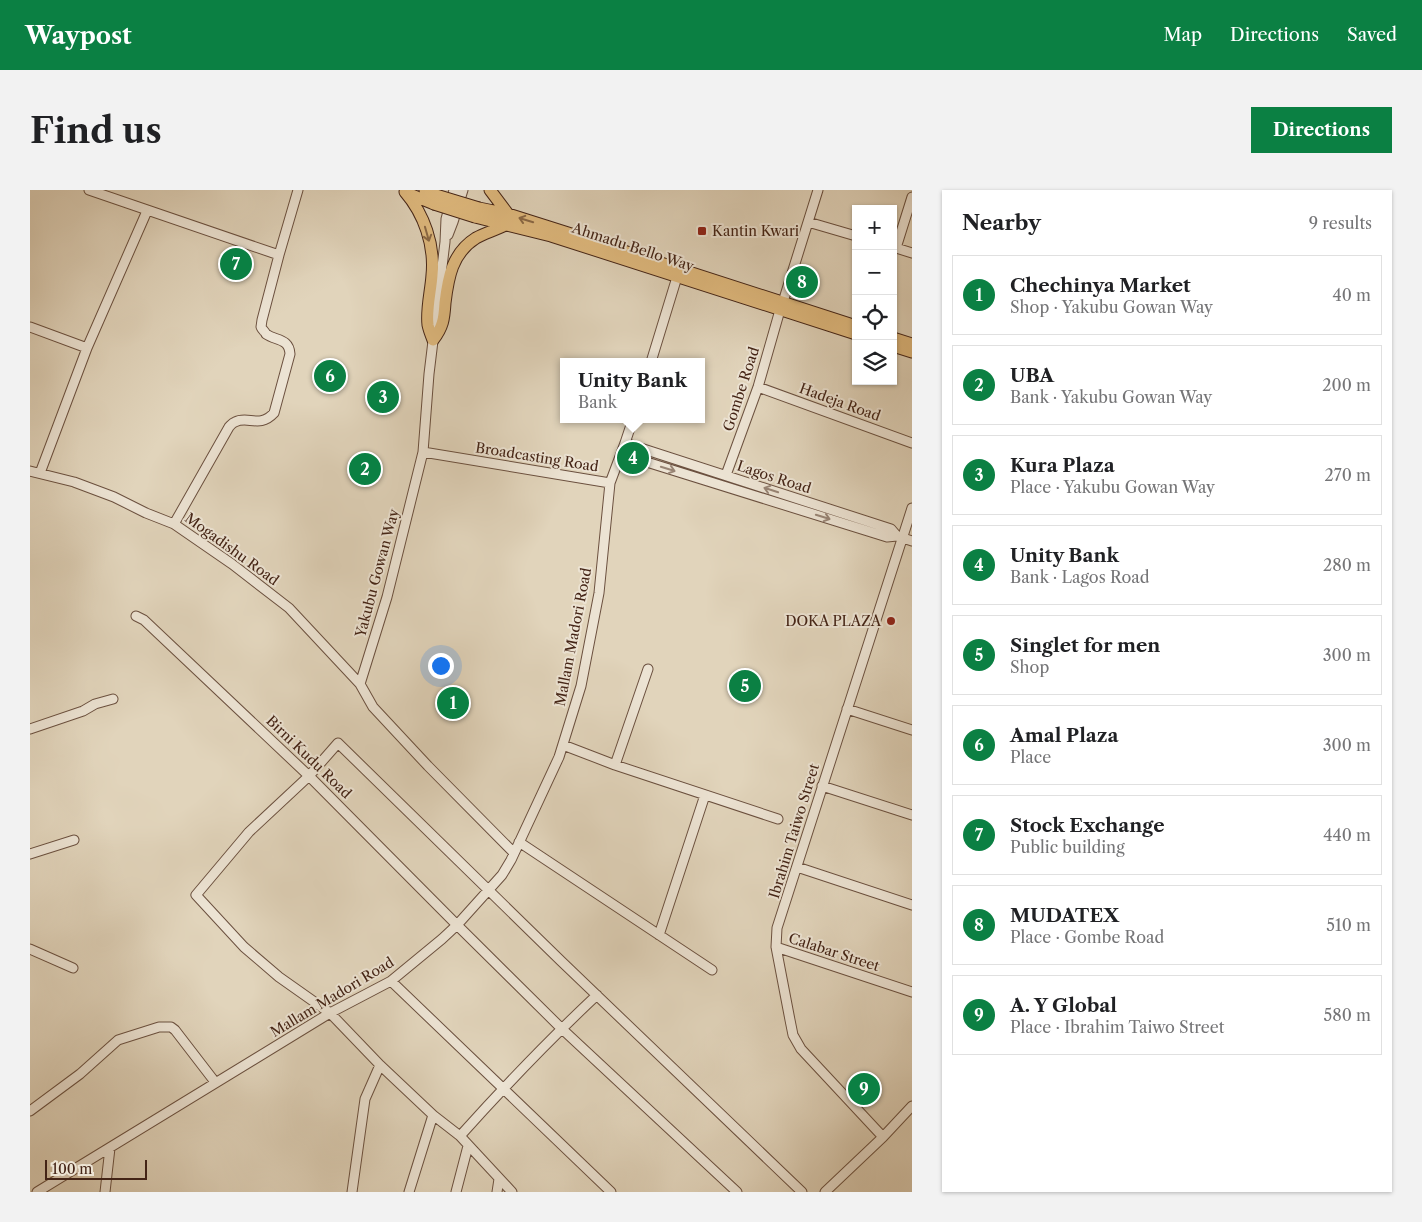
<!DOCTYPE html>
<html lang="en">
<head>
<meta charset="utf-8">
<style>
  :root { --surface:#fff; --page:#f2f2f2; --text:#202124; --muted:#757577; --line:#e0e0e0; --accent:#0b8043 }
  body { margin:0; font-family:"Libre Caslon Text",serif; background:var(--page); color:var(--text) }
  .controls { position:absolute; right:15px; top:15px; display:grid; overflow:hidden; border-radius:0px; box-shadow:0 1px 4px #0004 }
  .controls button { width:45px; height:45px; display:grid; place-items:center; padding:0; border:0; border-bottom:1px solid var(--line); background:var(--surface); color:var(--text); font:25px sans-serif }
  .scale { position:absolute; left:15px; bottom:12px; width:102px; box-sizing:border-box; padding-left:5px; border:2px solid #442416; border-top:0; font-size:14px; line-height:18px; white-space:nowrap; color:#442416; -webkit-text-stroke:4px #ece3d3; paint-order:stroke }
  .you { position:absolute; left:410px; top:475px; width:18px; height:18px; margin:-12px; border:4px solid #fff; border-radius:50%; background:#1a73e8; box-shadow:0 0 0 8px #1a73e833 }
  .badge { display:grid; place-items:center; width:32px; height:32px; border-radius:50%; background:var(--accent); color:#fff; font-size:16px; font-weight:700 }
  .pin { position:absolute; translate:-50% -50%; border:2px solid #fff; box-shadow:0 1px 5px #0006 }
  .popup { position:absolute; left:530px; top:168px; width:145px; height:65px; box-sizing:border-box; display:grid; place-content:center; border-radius:0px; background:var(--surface); filter:drop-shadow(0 1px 4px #0005); font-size:16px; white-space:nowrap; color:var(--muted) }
  .popup b { font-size:19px; color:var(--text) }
  .popup::after { content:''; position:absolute; left:50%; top:100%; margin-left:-10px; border:10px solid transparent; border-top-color:var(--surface) }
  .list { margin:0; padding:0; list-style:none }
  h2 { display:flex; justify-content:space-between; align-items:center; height:65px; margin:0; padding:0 20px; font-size:21px }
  h2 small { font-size:16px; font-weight:400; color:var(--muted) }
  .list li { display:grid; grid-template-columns:32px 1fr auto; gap:15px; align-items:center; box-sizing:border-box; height:80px; margin:0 10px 10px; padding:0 10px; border:1px solid var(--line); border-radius:0px }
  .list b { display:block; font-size:19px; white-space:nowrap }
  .list p { margin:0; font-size:16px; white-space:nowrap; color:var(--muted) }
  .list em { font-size:16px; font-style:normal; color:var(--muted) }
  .icon { flex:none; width:28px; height:28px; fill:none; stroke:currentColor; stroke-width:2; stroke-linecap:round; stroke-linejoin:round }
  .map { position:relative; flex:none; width:882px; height:1002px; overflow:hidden; border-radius:0px }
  header { display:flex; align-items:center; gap:30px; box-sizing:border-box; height:70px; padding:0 25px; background:var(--accent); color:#fff }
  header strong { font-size:24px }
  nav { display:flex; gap:28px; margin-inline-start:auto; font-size:18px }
  .intro { display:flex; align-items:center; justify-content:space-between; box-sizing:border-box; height:120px; padding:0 30px }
  h1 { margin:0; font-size:35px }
  .button { padding:12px 22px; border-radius:0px; background:var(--accent); color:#fff; font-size:18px; font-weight:700 }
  main { display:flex; gap:30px; padding:0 30px }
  aside { flex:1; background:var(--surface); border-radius:0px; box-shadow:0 1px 4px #0004 }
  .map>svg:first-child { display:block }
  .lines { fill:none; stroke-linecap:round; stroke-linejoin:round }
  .minor-casing { stroke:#6b503f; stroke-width:11 }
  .major-casing { stroke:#442416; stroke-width:13 }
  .minor { stroke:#ece3d3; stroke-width:9 }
  .major { stroke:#e0ba7e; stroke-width:11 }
  .major-bridge-casing { stroke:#442416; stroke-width:13; stroke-linecap:butt }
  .major-bridge { stroke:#e0ba7e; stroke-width:11 }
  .oneway { stroke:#8a6845 }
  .oneway2 { stroke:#988474 }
  .poi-dot { fill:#8f2418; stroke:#ece3d3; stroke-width:2 }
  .labels { text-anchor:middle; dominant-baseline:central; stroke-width:4; stroke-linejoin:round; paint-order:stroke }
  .poi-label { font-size:14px; fill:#442416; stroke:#ece3d3; text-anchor:start }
  .street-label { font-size:14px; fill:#442416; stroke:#ece3d3 }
</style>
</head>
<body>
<header>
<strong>Waypost</strong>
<nav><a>Map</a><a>Directions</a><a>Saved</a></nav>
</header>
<div class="intro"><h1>Find us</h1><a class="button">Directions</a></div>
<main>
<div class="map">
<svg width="882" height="1002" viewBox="0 0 882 1002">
  <rect width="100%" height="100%" fill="#e1d4bb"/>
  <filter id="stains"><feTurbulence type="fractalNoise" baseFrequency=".004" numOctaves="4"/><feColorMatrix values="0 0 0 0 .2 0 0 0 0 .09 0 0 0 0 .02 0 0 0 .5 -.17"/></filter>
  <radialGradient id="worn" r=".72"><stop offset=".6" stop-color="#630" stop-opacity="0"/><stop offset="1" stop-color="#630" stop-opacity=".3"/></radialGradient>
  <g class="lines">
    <defs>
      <path id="minor" d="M 59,0 L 249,65
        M 424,0 L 416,29 L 415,52 L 399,184 L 393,262 L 357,407 L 330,494 L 343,517 L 398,576 L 484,663
        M 778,32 L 826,46
        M 418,45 L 423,32 L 433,0
        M 863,57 L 882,63
        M 866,58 L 882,7
        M 753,112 L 788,0
        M 0,137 L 57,158
        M 621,172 L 647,87
        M 728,197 L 882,253
        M 595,253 L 861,339 L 867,346 L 882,351
        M 393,262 L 580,293
        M 591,264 L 857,347 L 867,346
        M 0,281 L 44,292 L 84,307 L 116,323 L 144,334 L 202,374 L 259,418 L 330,494
        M 10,283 L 57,158 L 117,21
        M 696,285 L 728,197 L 750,120
        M 144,334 L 199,237 C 201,235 202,233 205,232 C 218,225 229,239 244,223 L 260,164 C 259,148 246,151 236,144 C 236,143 231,138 231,137 L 232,130 L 249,65 L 268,0
        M 106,426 L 114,430 L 279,586 L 427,735 L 531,838 L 707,1002
        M 817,519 L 882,540
        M 0,539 L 53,521 L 65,514 L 83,509
        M 533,555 L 585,575 L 748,629
        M 585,575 L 618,479
        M 792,596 L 882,625
        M 489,652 L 682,780
        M 0,664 L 44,650
        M 767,677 L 882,715
        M 629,745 L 675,605
        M 746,757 L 882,802
        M 0,759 L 43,778
        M 361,791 L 581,1002
        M 567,805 C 519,850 474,897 430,946 L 403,925 L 350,875 L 300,823 L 249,787 L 214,757 L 166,705 L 219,642 L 279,586 L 308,553 L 531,771 L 772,1002
        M 0,921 L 50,884 L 88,850 L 129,837 L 141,837 L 145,840 L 185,892
        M 430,946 L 482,1002
        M 853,947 L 771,859 L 763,845 L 760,830 L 746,757 L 747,738 L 882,318
        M 7,1002 L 300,823 L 361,791 L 412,749 L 427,735 L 472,685 L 481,670 L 529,567 L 551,496 L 569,403 L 580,293 L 595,253 L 603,229
        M 75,1002 L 80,958
        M 322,1002 L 335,909 L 350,875
        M 379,1002 L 403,925
        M 426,1002 L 438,956
        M 467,1002 L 469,989
        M 795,1002 L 853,947 L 882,916"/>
      <path id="major" d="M 395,0 L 406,5
        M 460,0 L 478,24
        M 375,2 C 394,24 405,55 402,85 C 401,101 396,119 398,135 C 399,140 401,145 403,150
        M 377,3 L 404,14
        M 449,18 L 478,24 L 538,43 L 826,136
        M 445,27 L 521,46 L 826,144
        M 863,148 L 882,154
        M 403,150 C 413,137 414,129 415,113 C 418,88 422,63 446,48 C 455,43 466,40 475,35
        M 863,156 L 882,162"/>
    </defs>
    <!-- minor casing -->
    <use href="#minor" class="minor-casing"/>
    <!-- major casing -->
    <use href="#major" class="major-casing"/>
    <!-- minor -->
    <use href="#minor" class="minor"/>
    <!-- major -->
    <use href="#major" class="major"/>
    <defs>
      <path id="major-bridge" d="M 406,5 L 449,18
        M 404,14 L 445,27"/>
    </defs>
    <!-- major-bridge casing -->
    <use href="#major-bridge" class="major-bridge-casing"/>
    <!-- major-bridge -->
    <use href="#major-bridge" class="major-bridge"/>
  </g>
  <!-- one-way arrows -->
  <defs><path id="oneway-shaft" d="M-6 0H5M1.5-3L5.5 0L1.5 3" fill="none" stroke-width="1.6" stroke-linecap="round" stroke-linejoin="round" transform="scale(1.25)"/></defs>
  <g class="oneway">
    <use href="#oneway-shaft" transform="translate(496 30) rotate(-163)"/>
    <use href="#oneway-shaft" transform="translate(397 44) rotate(74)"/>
  </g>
  <g class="oneway2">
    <use href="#oneway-shaft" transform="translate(638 279) rotate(17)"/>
    <use href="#oneway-shaft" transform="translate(741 300) rotate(-162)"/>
    <use href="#oneway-shaft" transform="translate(793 327) rotate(17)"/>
  </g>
  <!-- markers -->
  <g class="poi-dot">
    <rect x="667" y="36" width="10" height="10" rx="2.5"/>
    <circle cx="861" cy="431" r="5"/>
  </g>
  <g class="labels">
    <!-- poi labels -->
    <g class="poi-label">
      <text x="682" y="41">Kantin Kwari</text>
      <text x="851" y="431" text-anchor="end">DOKA PLAZA</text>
    </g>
    <!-- street labels -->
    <g class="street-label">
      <text transform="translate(603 57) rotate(18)">Ahmadu Bello Way</text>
      <text transform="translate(711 199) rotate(-72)">Gombe Road</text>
      <text transform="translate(810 212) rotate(20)">Hadeja Road</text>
      <text transform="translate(507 267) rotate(9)">Broadcasting Road</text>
      <text transform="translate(744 287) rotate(18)">Lagos Road</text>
      <text transform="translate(202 359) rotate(36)">Mogadishu Road</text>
      <text transform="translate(347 383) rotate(-75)">Yakubu Gowan Way</text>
      <text transform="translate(543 447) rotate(-79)">Mallam Madori Road</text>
      <text transform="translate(279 567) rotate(44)">Birni Kudu Road</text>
      <text transform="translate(764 641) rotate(-73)">Ibrahim Taiwo Street</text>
      <text transform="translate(804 762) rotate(18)">Calabar Street</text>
      <text transform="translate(302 807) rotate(-31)">Mallam Madori Road</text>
    </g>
  </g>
  <rect width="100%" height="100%" filter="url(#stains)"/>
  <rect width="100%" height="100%" fill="url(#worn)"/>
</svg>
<div class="controls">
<button>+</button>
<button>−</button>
<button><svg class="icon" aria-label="locate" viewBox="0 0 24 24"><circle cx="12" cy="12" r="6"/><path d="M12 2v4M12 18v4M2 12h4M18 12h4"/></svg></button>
<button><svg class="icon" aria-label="layers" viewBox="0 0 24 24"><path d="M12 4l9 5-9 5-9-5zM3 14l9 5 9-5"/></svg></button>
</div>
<div class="scale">100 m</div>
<div class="you"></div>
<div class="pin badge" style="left:423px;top:513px">1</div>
<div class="pin badge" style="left:335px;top:279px">2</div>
<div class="pin badge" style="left:353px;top:207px">3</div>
<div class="pin badge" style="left:603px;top:268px">4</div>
<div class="popup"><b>Unity Bank</b>Bank</div>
<div class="pin badge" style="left:715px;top:496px">5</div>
<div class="pin badge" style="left:300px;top:186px">6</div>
<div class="pin badge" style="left:206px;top:74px">7</div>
<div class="pin badge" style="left:772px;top:92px">8</div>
<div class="pin badge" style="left:834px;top:899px">9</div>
</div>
<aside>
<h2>Nearby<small>9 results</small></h2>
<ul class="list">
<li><span class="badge">1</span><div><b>Chechinya Market</b><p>Shop · Yakubu Gowan Way</p></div><em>40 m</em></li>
<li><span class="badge">2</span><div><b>UBA</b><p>Bank · Yakubu Gowan Way</p></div><em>200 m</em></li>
<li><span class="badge">3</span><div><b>Kura Plaza</b><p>Place · Yakubu Gowan Way</p></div><em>270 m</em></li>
<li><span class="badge">4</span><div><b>Unity Bank</b><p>Bank · Lagos Road</p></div><em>280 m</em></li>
<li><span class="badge">5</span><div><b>Singlet for men</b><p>Shop</p></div><em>300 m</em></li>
<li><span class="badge">6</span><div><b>Amal Plaza</b><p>Place</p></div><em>300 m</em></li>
<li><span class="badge">7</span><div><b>Stock Exchange</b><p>Public building</p></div><em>440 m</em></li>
<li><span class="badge">8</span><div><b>MUDATEX</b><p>Place · Gombe Road</p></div><em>510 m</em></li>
<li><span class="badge">9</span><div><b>A. Y Global</b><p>Place · Ibrahim Taiwo Street</p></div><em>580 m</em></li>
</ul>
</aside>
</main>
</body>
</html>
